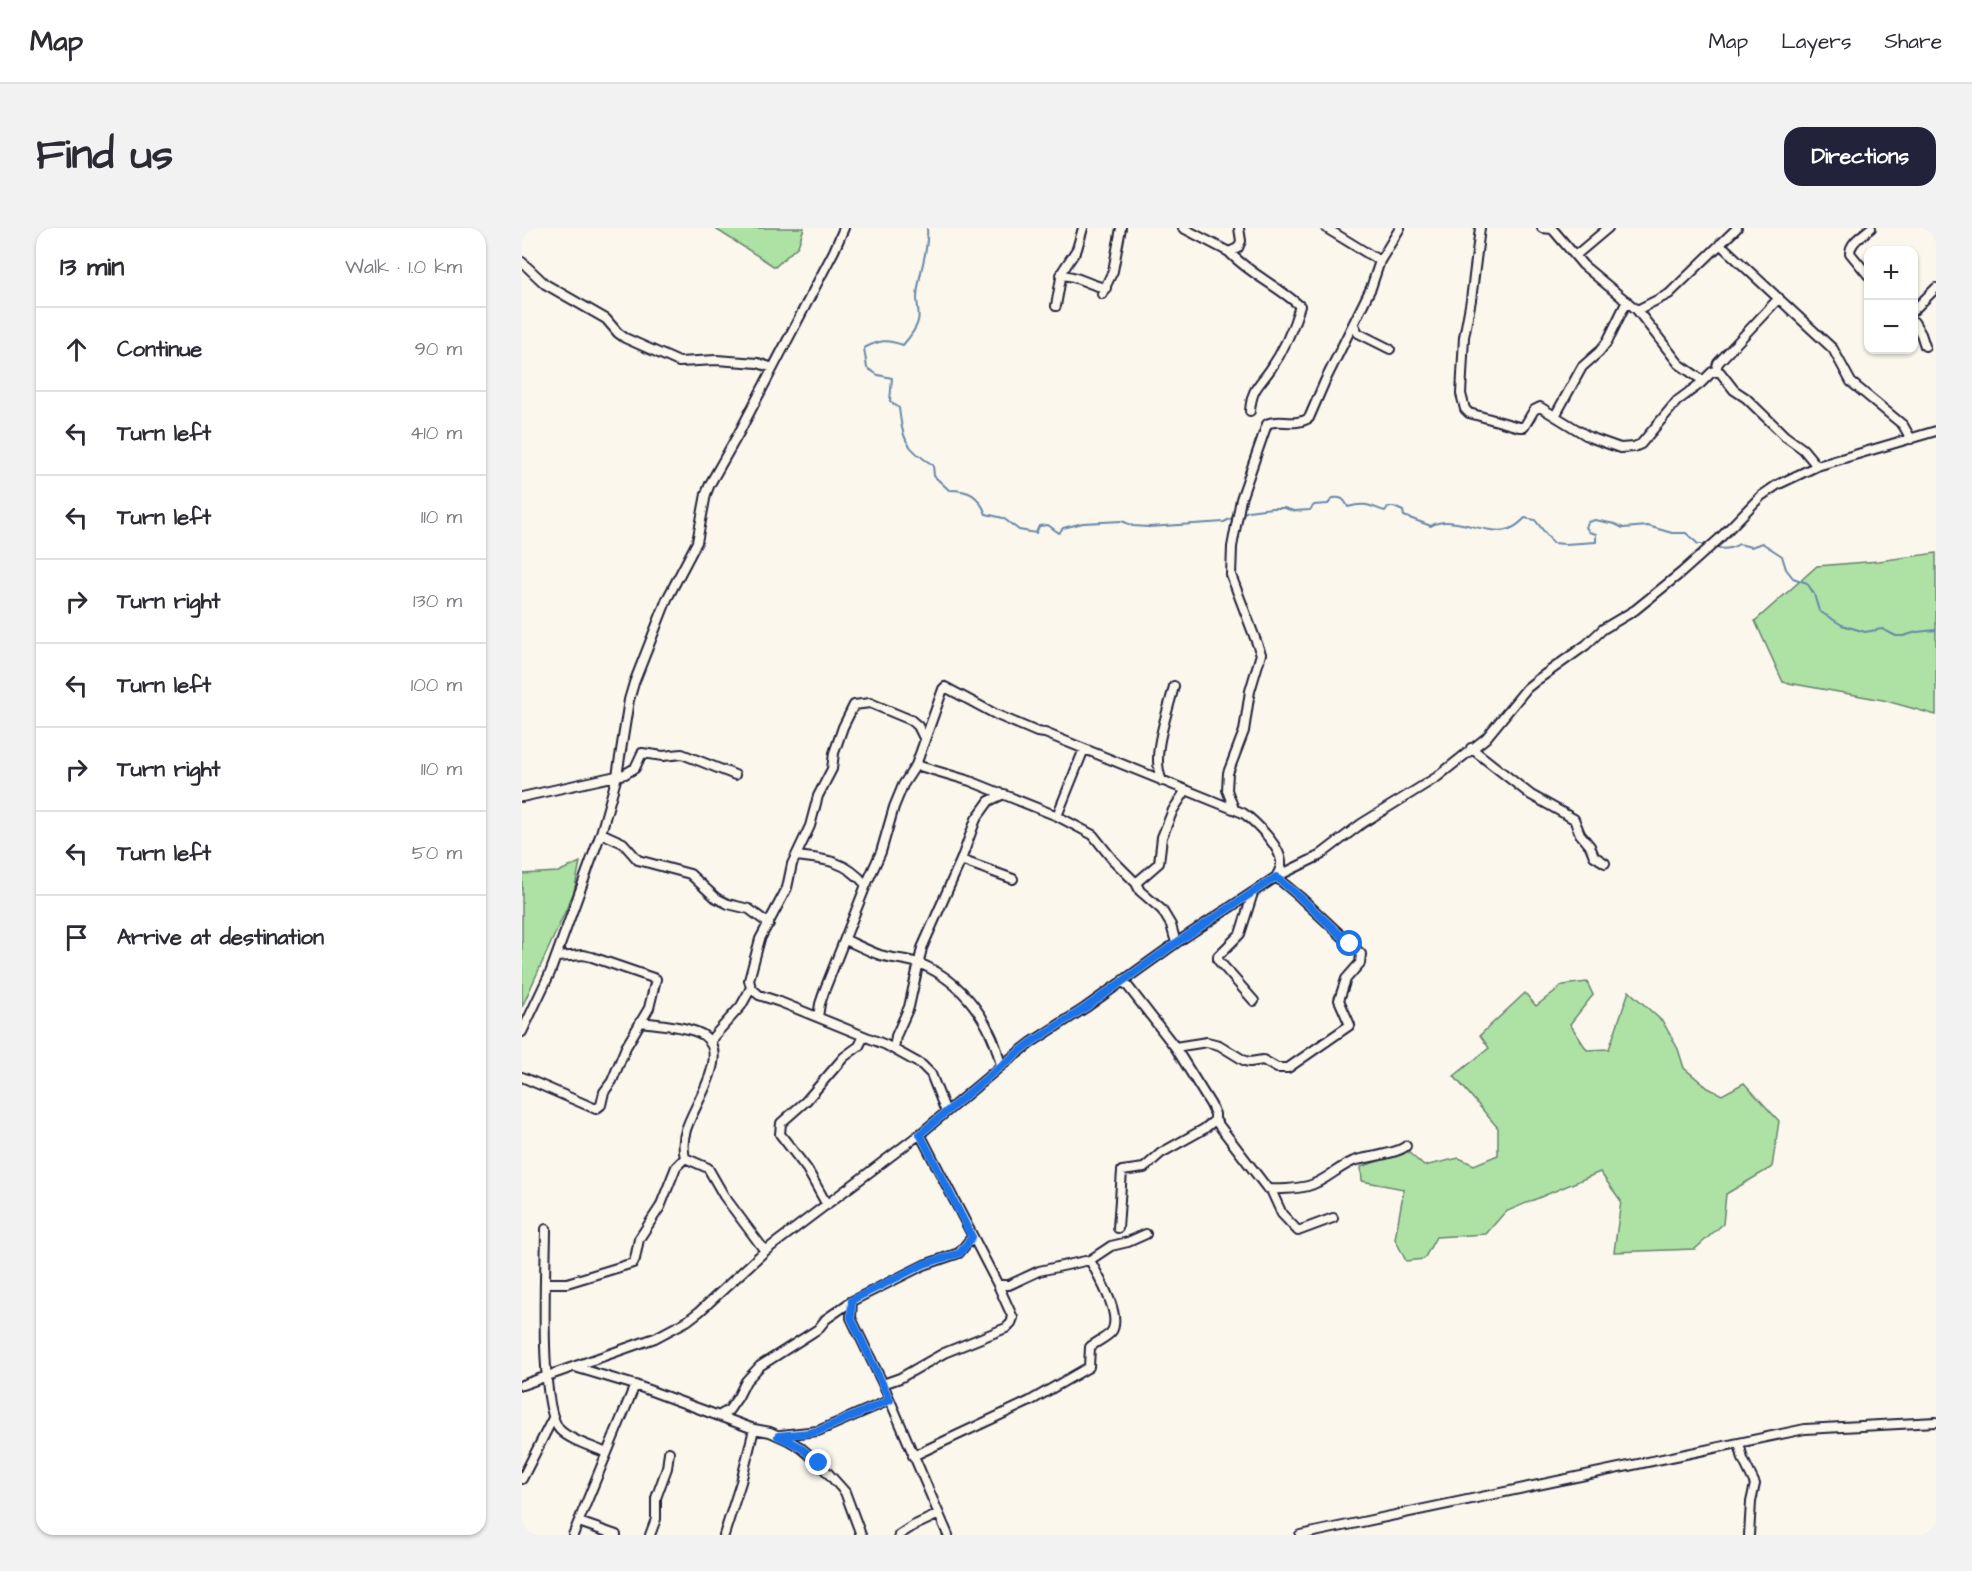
<!DOCTYPE html>
<html lang="en">
<head>
<meta charset="utf-8">
<style>
  :root { --surface:#fff; --page:#f2f2f3; --text:#2b2b33; --muted:#7c7c81; --line:#e1e1e2; --accent:#22223b }
  body { margin:0; font-family:"Architects Daughter",sans-serif; background:var(--page); color:var(--text) }
  .controls { position:absolute; right:18px; top:18px; display:grid; overflow:hidden; border-radius:12px; box-shadow:0 2px 4px #0004 }
  .controls button { width:54px; height:54px; display:grid; place-items:center; padding:0; border:0; border-bottom:2px solid var(--line); background:var(--surface); color:var(--text); font:30px sans-serif }
  .stop { position:absolute; width:18px; height:18px; margin:-14px; border:4px solid #1a73e8; border-radius:50%; background:#fff }
  .stop.end { background:#1a73e8; border-color:#fff; box-shadow:0 2px 6px #0008 }
  .list { margin:0; padding:0; list-style:none }
  h2 { display:flex; justify-content:space-between; align-items:center; height:78px; margin:0; padding:0 24px; font-size:26px }
  h2 small { font-size:20px; font-weight:400; color:var(--muted) }
  .list li { display:grid; grid-template-columns:39px 1fr auto; gap:18px; align-items:center; box-sizing:border-box; height:84px; padding:0 24px; border-top:2px solid var(--line) }
  .list b { display:block; font-size:22px; white-space:nowrap }
  .list em { font-size:20px; font-style:normal; color:var(--muted) }
  .icon { flex:none; width:33px; height:33px; fill:none; stroke:currentColor; stroke-width:2; stroke-linecap:round; stroke-linejoin:round }
  .map { position:relative; flex:none; width:1414px; height:1307px; overflow:hidden; border-radius:18px }
  header { display:flex; align-items:center; gap:36px; box-sizing:border-box; height:84px; padding:0 30px; background:var(--surface); border-bottom:2px solid var(--line) }
  header strong { font-size:28px }
  nav { display:flex; gap:33px; margin-inline-start:auto; font-size:21px }
  .intro { display:flex; align-items:center; justify-content:space-between; box-sizing:border-box; height:144px; padding:0 36px }
  h1 { margin:0; font-size:42px }
  .button { padding:15px 27px; border-radius:18px; background:var(--accent); color:#fff; font-size:21px; font-weight:700 }
  main { display:flex; gap:36px; padding:0 36px }
  aside { flex:1; background:var(--surface); border-radius:18px; box-shadow:0 2px 4px #0004 }
  .map>svg:first-child { display:block }
  .green { fill:#ade2a4; stroke:#688270; stroke-width:1.5 }
  .lines { fill:none; stroke-linecap:round; stroke-linejoin:round }
  .stream { stroke:#6787a9; stroke-width:2 }
  .street-casing { stroke:#22223b; stroke-width:12 }
  .street { stroke:#fbf7ec; stroke-width:8 }
  .route { stroke:#1a73e8; stroke-width:8 }
</style>
</head>
<body>
<header>
<strong>Map</strong>
<nav><a>Map</a><a>Layers</a><a>Share</a></nav>
</header>
<div class="intro"><h1>Find us</h1><a class="button">Directions</a></div>
<main>
<aside>
<h2>13 min<small>Walk · 1.0 km</small></h2>
<ul class="list">
<li><svg class="icon" aria-label="ahead" viewBox="0 0 24 24"><path d="M12 20V5M6 11l6-6 6 6"/></svg><div><b>Continue</b></div><em>90 m</em></li>
<li><svg class="icon" aria-label="left" viewBox="0 0 24 24"><path d="M17 20v-9H6M10 6l-5 5 5 5"/></svg><div><b>Turn left</b></div><em>410 m</em></li>
<li><svg class="icon" aria-label="left" viewBox="0 0 24 24"><path d="M17 20v-9H6M10 6l-5 5 5 5"/></svg><div><b>Turn left</b></div><em>110 m</em></li>
<li><svg class="icon" aria-label="right" viewBox="0 0 24 24"><path d="M7 20v-9h11M14 6l5 5-5 5"/></svg><div><b>Turn right</b></div><em>130 m</em></li>
<li><svg class="icon" aria-label="left" viewBox="0 0 24 24"><path d="M17 20v-9H6M10 6l-5 5 5 5"/></svg><div><b>Turn left</b></div><em>100 m</em></li>
<li><svg class="icon" aria-label="right" viewBox="0 0 24 24"><path d="M7 20v-9h11M14 6l5 5-5 5"/></svg><div><b>Turn right</b></div><em>110 m</em></li>
<li><svg class="icon" aria-label="left" viewBox="0 0 24 24"><path d="M17 20v-9H6M10 6l-5 5 5 5"/></svg><div><b>Turn left</b></div><em>50 m</em></li>
<li><svg class="icon" aria-label="arrive" viewBox="0 0 24 24"><path d="M6 21V4h12l-3 4 3 4H6"/></svg><div><b>Arrive at destination</b></div></li>
</ul>
</aside>
<div class="map">
<svg width="1414" height="1307" viewBox="0 0 1414 1307">
  <rect width="100%" height="100%" fill="#fbf7ec"/>
  <filter id="ink" filterUnits="userSpaceOnUse"><feTurbulence type="fractalNoise" baseFrequency=".0167" numOctaves="2"/><feDisplacementMap in="SourceGraphic" scale="12" xChannelSelector="R" yChannelSelector="G"/><feConvolveMatrix kernelMatrix="1 2 1 2 8 2 1 2 1" color-interpolation-filters="sRGB"/></filter>
  <g filter="url(#ink)">
    <!-- green -->
    <path class="green" d="M 192,0 L 282,0 L 276,18 L 253,39 Z
      M 1414,325 L 1414,487 L 1361,472 L 1261,454 L 1233,393 L 1295,338 L 1357,333 Z
      M 58,634 L 52,664 L 0,779 L 0,646 L 36,644 Z
      M 1065,754 L 1071,767 L 1048,796 L 1065,822 L 1087,821 L 1107,763 L 1141,794 L 1156,821 L 1162,840 L 1186,860 L 1200,867 L 1222,855 L 1257,893 L 1250,939 L 1204,966 L 1201,996 L 1173,1021 L 1092,1024 L 1099,973 L 1078,944 L 983,984 L 964,1006 L 914,1009 L 902,1031 L 884,1033 L 873,1011 L 882,961 L 840,953 L 839,939 L 885,923 L 902,938 L 937,930 L 952,937 L 976,927 L 976,900 L 932,848 L 967,820 L 958,807 L 1003,765 L 1014,778 L 1041,757 Z"/>
    <g class="lines">
      <!-- stream -->
      <path class="stream" d="M 405,0 C 407,24 396,46 395,70 C 395,77 398,86 396,93 C 394,102 387,110 381,117 C 364,111 358,112 342,120 L 345,140 L 356,147 L 370,150 L 368,173 L 377,180 C 381,212 383,220 411,237 L 412,248 L 427,262 C 448,262 456,267 464,286 L 481,290 L 497,302 L 514,305 L 517,298 L 526,297 L 537,305 L 541,300 L 561,295 L 600,293 L 611,298 L 627,299 L 702,294 L 714,288
        M 720,286 L 726,283 L 750,280 L 762,280 L 772,283 L 788,282 L 792,277 L 806,276 L 811,270 C 820,269 822,271 826,279 C 844,274 847,278 863,283 L 866,279 L 872,279 L 881,283 L 882,288 L 909,298 C 929,285 966,309 988,301 C 993,299 999,294 1003,290 L 1013,292 L 1031,315 L 1043,316 L 1074,314 L 1074,306 L 1067,304 L 1064,299 L 1066,294 L 1073,292 L 1093,296 L 1101,300 L 1126,298 L 1150,305 L 1164,305 L 1176,316 L 1186,316
        M 1192,319 C 1200,322 1209,321 1217,316 L 1229,319 L 1240,315 L 1260,328 L 1264,341 L 1271,350 L 1285,355 L 1292,366 L 1297,383 L 1320,397 L 1343,404 L 1360,401 L 1374,408 L 1381,408 L 1395,404 L 1414,402"/>
      <defs>
        <path id="street" d="M 661,0 L 707,24 L 716,20 L 719,13 L 717,0
          M 958,0 L 949,72 L 942,109 L 939,166 L 943,181 L 947,185 L 997,199 L 1002,199 L 1012,182 L 1018,179 L 1067,209 L 1098,220 L 1112,219 L 1119,216 L 1155,173 L 1178,156 L 1190,144 L 1198,144 L 1212,162 L 1224,170 L 1263,208 L 1281,221 L 1295,238
          M 1020,0 L 1030,1 L 1033,4 L 1061,37 L 1115,82 L 1157,136 L 1180,152
          M 1198,16 L 1311,121 L 1329,154 L 1381,197 L 1389,211
          M 707,24 C 728,46 756,58 778,78 C 771,101 762,122 748,142 C 736,159 730,160 728,183
          M 1054,27 L 1086,0
          M 858,33 L 878,0
          M 0,34 L 23,56 L 84,91 L 96,105 L 103,110 L 157,134 L 194,132 L 236,135 L 251,140
          M 539,47 C 555,47 568,58 584,60
          M 1346,47 L 1328,25 C 1328,14 1341,7 1349,0
          M 580,66 L 591,43 L 599,0
          M 534,78 L 540,44 L 555,21 L 561,0
          M 1115,82 L 1147,66 L 1215,0
          M 1392,82 L 1414,60
          M 1392,94 L 1399,106 L 1403,118
          M 832,97 L 836,105 L 868,121
          M 1194,142 L 1196,135 L 1257,70
          M 1033,188 L 1060,139 L 1077,124 L 1085,114 L 1105,73
          M 949,520 L 1009,567 L 1052,591 L 1058,606 L 1068,618 L 1072,628 L 1083,635
          M 394,537 L 448,553 L 535,588 L 571,607 L 591,632 L 614,655 L 618,663 L 640,682 L 649,697 L 654,715
          M 640,553 C 628,527 646,485 652,458
          M 0,569 L 103,546 L 113,540 L 120,525 L 141,528 L 160,526 L 213,547
          M 712,581 L 705,562 L 706,545 L 722,503 L 728,463 L 739,426 L 709,347 L 710,319 L 719,271 L 745,196 C 757,190 773,199 787,190 L 803,153 L 849,60 L 858,33 L 804,0
          M 535,588 L 562,521
          M 79,605 L 101,615 L 116,632 L 168,646 L 194,670 L 206,676 L 227,681 L 247,696
          M 274,628 C 304,631 324,633 344,657
          M 439,632 L 491,651
          M 614,655 L 637,635 L 640,609 L 651,582 L 664,562
          M 731,665 L 718,706 L 696,728 L 696,732 L 732,773
          M 324,712 C 335,717 347,723 358,727 C 371,731 386,731 399,736 C 441,754 470,794 479,838
          M 601,752 L 653,819 L 689,877 L 693,886 L 693,892 L 745,960 C 751,963 778,960 786,958 C 805,953 817,937 835,932 C 847,929 877,925 884,918
          M 229,760 L 237,767 L 258,774 L 364,817 L 400,837 L 409,846 L 424,884
          M 296,789 L 298,776 L 303,761 L 344,657 L 359,624 L 372,579 L 381,557 L 394,537 L 421,461 L 423,459 L 475,487 L 515,504 L 523,505 L 721,585 C 734,594 760,620 759,636 C 759,641 756,645 754,649 L 778,669 L 839,726 L 838,735 L 824,751 L 817,772 L 828,797 L 766,840 L 755,840 L 741,832 L 728,834 L 723,833 L 697,817 L 685,814 L 653,819
          M 118,794 C 134,796 152,797 169,802 C 219,815 172,874 164,902 C 161,911 161,921 163,930 L 186,940 L 202,968 L 243,1023
          M 0,804 L 28,745 L 79,605 L 95,548 L 107,472 L 112,455 L 145,371 L 175,314 L 184,266 L 188,256 L 218,203 L 312,23 L 322,0
          M 188,815 L 192,808 L 219,778 L 229,760 L 227,752 L 238,711 L 265,660 L 270,636 L 288,598 L 296,568 L 310,541 L 312,525 L 321,499 L 332,477 L 348,475 L 389,492 L 396,498 L 402,510
          M 372,821 L 374,808 L 387,779 L 400,720 L 439,632 L 454,591 L 467,573 L 482,566
          M 0,849 L 74,881 L 79,877 L 82,864 L 90,853 L 104,819 L 127,780 L 134,751 L 70,729 L 61,727 L 35,729
          M 749,962 L 760,986 L 776,1003 L 811,990
          M 305,977 L 285,941 L 258,906 L 259,895 L 284,873 L 322,829 L 337,818 L 342,808
          M 596,1000 L 600,943 L 622,940 L 639,925 L 682,901 L 693,892
          M 24,1001 C 24,1038 16,1179 38,1202 C 49,1213 70,1218 84,1225
          M 24,1055 L 45,1055 L 111,1035 L 113,1031 L 117,1011 L 138,979 L 154,939 L 163,930
          M 476,1057 L 487,1057 L 517,1043 L 568,1032 L 589,1018 L 606,1014 L 624,1006
          M 330,1073 L 329,1090 L 361,1156 L 426,1307
          M 56,1140 L 113,1157 L 232,1201 L 248,1204 L 266,1212 L 278,1219 L 297,1235 L 323,1264 L 339,1307
          M 361,1156 L 378,1150 L 422,1125 L 484,1100 L 489,1095 L 491,1090 L 476,1057 L 398,906
          M 0,1157 L 133,1110 L 165,1093 L 178,1083 L 243,1023 L 398,906 L 479,838 L 510,814 L 563,780 L 654,715 L 754,649 L 797,628 L 839,596 L 915,549 L 964,510 L 1005,460 L 1015,452 L 1064,417 L 1081,401 L 1113,382 L 1160,344 L 1197,311 L 1239,268 L 1255,257 L 1295,238 L 1414,203
          M 198,1187 L 207,1182 L 216,1169 L 224,1153 L 238,1138 L 296,1101 L 304,1091 L 330,1073 L 402,1037 L 437,1025 L 450,1009
          M 259,1207 L 296,1203 L 368,1172
          M 1217,1215 L 1221,1231 L 1233,1256 L 1229,1274 L 1227,1307
          M 391,1228 L 508,1173 L 567,1139 L 568,1119 C 574,1114 586,1109 590,1103 C 600,1086 576,1048 568,1032
          M 0,1251 L 31,1190
          M 57,1294 L 94,1307
          M 51,1307 L 113,1157
          M 128,1307 L 134,1291 L 134,1270 L 145,1240 L 147,1224
          M 202,1307 L 219,1254 L 232,1201
          M 377,1307 L 391,1298 L 417,1286
          M 778,1307 L 1283,1201 L 1414,1194"/>
      </defs>
      <!-- street casing -->
      <use href="#street" class="street-casing"/>
      <!-- street -->
      <use href="#street" class="street"/>
    </g>
  </g>
  <g class="lines" filter="url(#ink)">
    <!-- route -->
    <path class="route" d="M 297,1235 L 278,1219 L 256,1208 L 287,1205 L 296,1203 L 368,1172 L 329,1090 L 330,1072 L 402,1036 L 438,1025 L 450,1009 L 398,906 L 479,838 L 510,814 L 563,780 L 654,715 L 754,649 L 778,669 L 828,716"/>
  </g>
</svg>
<div class="controls">
<button>+</button>
<button>−</button>
</div>
<div class="stop" style="left:828px;top:716px"></div>
<div class="stop end" style="left:297px;top:1235px"></div>
</div>
</main>
</body>
</html>
